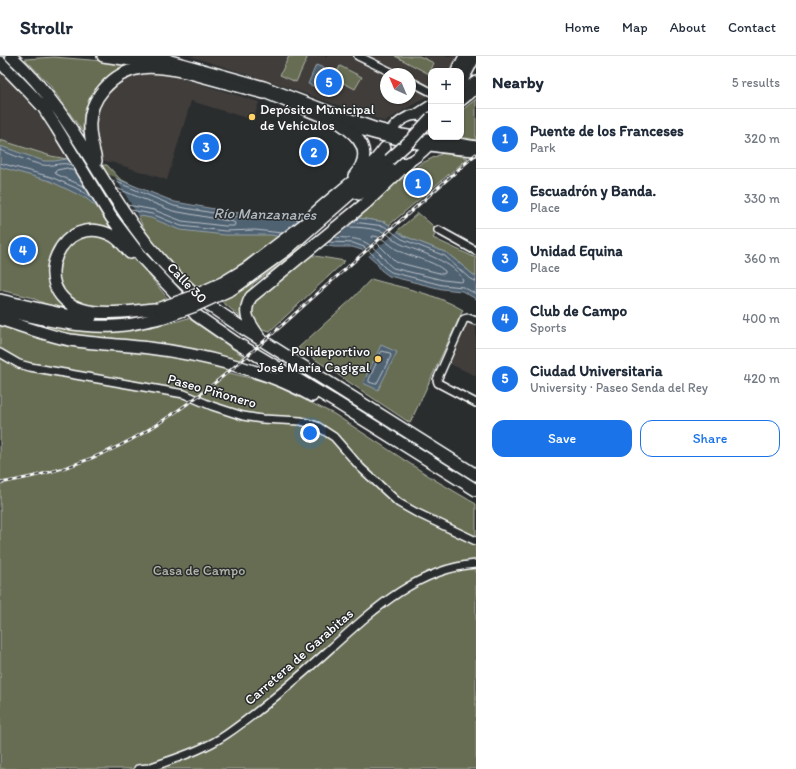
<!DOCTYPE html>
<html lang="en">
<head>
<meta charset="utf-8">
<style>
  :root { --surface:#fff; --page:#f2f2f3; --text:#1f2937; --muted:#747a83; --line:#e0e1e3; --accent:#1a73e8 }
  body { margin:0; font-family:Itim,sans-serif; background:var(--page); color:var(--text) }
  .controls { position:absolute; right:12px; top:12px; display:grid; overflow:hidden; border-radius:8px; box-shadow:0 1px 3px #0004 }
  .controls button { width:36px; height:36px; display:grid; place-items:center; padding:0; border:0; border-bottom:1px solid var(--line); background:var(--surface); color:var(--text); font:20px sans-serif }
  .compass { position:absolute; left:380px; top:12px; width:36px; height:36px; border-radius:50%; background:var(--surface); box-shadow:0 1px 3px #0004; rotate:316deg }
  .you { position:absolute; left:310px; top:377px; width:14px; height:14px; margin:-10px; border:3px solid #fff; border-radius:50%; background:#1a73e8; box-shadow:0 0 0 6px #1a73e833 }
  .badge { display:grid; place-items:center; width:26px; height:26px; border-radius:50%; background:var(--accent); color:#fff; font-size:13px; font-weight:700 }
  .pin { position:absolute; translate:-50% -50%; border:2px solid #fff; box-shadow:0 1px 4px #0006 }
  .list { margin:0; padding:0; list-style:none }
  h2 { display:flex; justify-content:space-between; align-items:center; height:52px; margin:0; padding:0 16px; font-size:17px }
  h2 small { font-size:13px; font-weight:400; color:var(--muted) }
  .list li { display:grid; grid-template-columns:26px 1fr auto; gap:12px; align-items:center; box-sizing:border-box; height:60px; padding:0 16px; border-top:1px solid var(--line) }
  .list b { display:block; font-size:15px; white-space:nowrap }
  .list p { margin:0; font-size:13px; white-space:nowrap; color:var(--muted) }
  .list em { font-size:13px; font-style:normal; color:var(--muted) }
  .actions { display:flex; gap:8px; padding:12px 16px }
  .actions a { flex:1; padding:9px 0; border:1px solid var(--accent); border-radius:12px; text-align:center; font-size:14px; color:var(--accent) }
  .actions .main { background:var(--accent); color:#fff }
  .map { position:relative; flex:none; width:476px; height:713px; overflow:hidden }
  header { display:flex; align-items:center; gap:24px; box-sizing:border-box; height:56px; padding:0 20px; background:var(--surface); border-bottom:1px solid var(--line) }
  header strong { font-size:19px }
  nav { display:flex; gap:22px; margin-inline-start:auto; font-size:14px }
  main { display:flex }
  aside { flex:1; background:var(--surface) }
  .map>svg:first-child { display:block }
  .built { fill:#403d3b; fill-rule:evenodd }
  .green { fill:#666d53; stroke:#b2b6a9 }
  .water { fill:#506272; stroke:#96a1aa }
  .pier { fill:#2a2d2e }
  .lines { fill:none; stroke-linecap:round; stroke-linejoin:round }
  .shore { stroke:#b9c0c7; stroke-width:1 }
  .minor-casing { stroke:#fff; stroke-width:10 }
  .major-casing { stroke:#fff; stroke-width:12 }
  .highway-casing { stroke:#fff; stroke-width:14 }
  .minor { stroke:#2a2d2e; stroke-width:7 }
  .major { stroke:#2a2d2e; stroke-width:9 }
  .highway { stroke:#2a2d2e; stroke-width:11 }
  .rail-casing { stroke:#fff; stroke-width:3 }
  .rail { stroke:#2a2d2e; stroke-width:1.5; stroke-dasharray:4.5; stroke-linecap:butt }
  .highway-bridge-casing { stroke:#fff; stroke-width:14; stroke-linecap:butt }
  .highway-bridge { stroke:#2a2d2e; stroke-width:11 }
  .poi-dot { fill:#ffd166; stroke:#2a2d2e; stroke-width:1.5 }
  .labels { text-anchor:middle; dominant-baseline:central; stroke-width:3; stroke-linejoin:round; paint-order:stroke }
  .poi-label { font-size:14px; fill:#fff; stroke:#2a2d2e; text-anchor:start }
  .street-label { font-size:14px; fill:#fff; stroke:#2a2d2e }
  .park-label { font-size:14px; fill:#b2b6a9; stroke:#2a2d2e }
  .water-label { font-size:15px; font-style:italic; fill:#b0b8c0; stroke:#2a2d2e }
</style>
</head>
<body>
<header>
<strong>Strollr</strong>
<nav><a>Home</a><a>Map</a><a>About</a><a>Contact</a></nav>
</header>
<main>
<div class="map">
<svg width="476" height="713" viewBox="0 0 476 713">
  <rect width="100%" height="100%" fill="#2a2d2e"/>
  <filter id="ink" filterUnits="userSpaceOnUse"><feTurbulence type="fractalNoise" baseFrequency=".025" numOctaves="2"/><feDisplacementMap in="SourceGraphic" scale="8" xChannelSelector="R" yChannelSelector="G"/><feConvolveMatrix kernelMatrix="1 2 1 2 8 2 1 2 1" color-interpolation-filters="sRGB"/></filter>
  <g filter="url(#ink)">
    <!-- built -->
    <path class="built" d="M 189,0 L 459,0 L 452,15 L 431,15 L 431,38 L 399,57 L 385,66 L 275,27 ZM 386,18 L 410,18 L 410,42 L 386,42 Z
      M 0,15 L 15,30 L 41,61 L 67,103 L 51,100 L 0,84 Z
      M 148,17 L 171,20 L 194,26 L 259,46 L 253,64 L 191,45 L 167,124 L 111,106 L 104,105 L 98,90 L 96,81 L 95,68 L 96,57 L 100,48 L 109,34 L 118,27 L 126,22 Z
      M 468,266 L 476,270 L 476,320 L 448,307 Z"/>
    <!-- green -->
    <path class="green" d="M 289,0 L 308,0 L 296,26 L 280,19 Z
      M 395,0 L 419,0 L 434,7 L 429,18 Z
      M 54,1 L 103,5 L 130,9 L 94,38 L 84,57 L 83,76 L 49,28 L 25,3 Z
      M 340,10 L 362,21 L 355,33 L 334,22 Z
      M 476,43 L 476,84 L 460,81 L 461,55 Z
      M 0,84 L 51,100 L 67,103 L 109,170 L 169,244 L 128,252 L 68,254 L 48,249 L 30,241 L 0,234 Z
      M 445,96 L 468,102 L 389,169 L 385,166 L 358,162 L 374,145 L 420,108 Z
      M 101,109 L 107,109 L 120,123 L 142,134 L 178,148 L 230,157 L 305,159 L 279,180 L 217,225 L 198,233 C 176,212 150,188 138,160 Z
      M 418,157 L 438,174 L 433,182 L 476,202 L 476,221 L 447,197 L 404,180 L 397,175 Z
      M 304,185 L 311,186 L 253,228 L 244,247 L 244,264 L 220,244 Z
      M 309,199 L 345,205 L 270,275 C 266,274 261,273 258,271 C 250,266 250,253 254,245 C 263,232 296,210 309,199 Z
      M 371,223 C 402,232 435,237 463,254 L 410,367 L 298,292 L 353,242 Z
      M 188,262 L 243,300 L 226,316 L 270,327 L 334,358 L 435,424 L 476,448 L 476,713 L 0,713 L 0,268 L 31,276 L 34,268 C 84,276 139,278 188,262 Z"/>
    <!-- water -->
    <path class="water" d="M 316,9 L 324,12 L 316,31 L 308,28 Z
      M 0,90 L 44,105 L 54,105 L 67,103 L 175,146 L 237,157 L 358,162 L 385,166 L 404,180 L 447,197 L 476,221 L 476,243 L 462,235 L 442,233 L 389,220 L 381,214 L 375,205 L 362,194 L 352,191 L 334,191 L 271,179 L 225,179 L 180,174 L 151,162 L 98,152 L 87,143 L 50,125 L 0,111 Z
      M 381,289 L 397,296 L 378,334 L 363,327 Z"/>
    <!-- pier -->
    <path class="pier" d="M 67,103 L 115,121 L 138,160 L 98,152 Z
      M 305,159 L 358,162 L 328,189 L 279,180 Z
      M 392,169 L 399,174 L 367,201 L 361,196 Z"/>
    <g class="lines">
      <!-- shore -->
      <path class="shore" d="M 0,94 C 14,99 28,106 43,109 C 52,111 63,105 71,109
        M 0,107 L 51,121 L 76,132 L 91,141
        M 76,116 L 67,112 L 57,114 L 55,116 L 56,118 L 85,131
        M 112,124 L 174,150 L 236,161 L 295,163 L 299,164
        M 116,132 L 173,155 L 234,166 L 235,168 L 234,170 L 225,170 L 182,165 L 154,154 L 127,149
        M 131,154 L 152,158 L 181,170 L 225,175 L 255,174 L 282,177
        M 353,166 L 384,170 L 402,183 L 445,200 L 470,223 L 476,225
        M 374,180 C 383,181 388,188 396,193 C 411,202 431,203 445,215 L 445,217 L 443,218 L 396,206 L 373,183 L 372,181 Z
        M 334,181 C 356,183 363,181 380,198 C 385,203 387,208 393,212 L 443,224 L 461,226 L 463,225 C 458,207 417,195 401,188 C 394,185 388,177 381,175 C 370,172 358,171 347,171
        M 329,186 L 353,187 L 364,191 L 377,202 L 384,211 L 391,216 L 442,229 L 463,231 L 476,238
        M 382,295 L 390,297 L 391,300 L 377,327 L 375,328 L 369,326 L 369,324 Z"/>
      <defs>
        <path id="minor" d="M 358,0 L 395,18
          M 410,25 L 431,36
          M 438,174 L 476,195
          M 476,265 L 468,262 L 464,263 L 437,324 L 438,327 L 476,347
          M 0,297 L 19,308 L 30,311 L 184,338 L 212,350 L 243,360 L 262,363 L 301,365 L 317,370 L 334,381 L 361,412 L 399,447 L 415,456 L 476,485
          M 138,713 L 149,712 C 176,702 204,694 227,678 C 263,653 297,623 330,593 C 372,555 416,513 476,508"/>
        <path id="major" d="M 167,3 L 264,30 L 345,61 L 374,71 L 402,78 L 476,90
          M 456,15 L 464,0
          M 461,29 L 476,0
          M 461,35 L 476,25
          M 264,37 C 289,47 313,58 338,67 C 382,82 428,92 475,95
          M 417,58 L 431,49
          M 388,78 C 399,64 414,52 431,64
          M 388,98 C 403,118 419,100 432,87"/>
        <path id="highway" d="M 11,0 C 64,48 94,114 135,172 C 155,200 179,225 206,247 C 218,256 231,264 244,273 L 476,419
          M 103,0 L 152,7
          M 155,0 L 167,3
          M 0,6 L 29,36 L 43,51 L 56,71 L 111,161 L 142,202 L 196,259 L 235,286 L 337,347 L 476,434
          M 186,16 L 264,37
          M 461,18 L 470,0
          M 461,44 L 476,32
          M 338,66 C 359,80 375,96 354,120
          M 96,105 C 94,94 90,83 90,72 C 88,43 113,16 141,12 C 158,9 177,15 194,17
          M 359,138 L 395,112
          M 314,158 C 337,136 367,118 385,92
          M 130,197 C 125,191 120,184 113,180 C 62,152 25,234 81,253 C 103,260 130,255 154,253
          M 224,226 L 247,212 L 320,156
          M 230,234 L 238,229 L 286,194 L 389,104
          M 0,244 L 66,259 L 91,261
          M 0,253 C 38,262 76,272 115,270 C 132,269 148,265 164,261
          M 0,263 C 21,270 49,280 70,284 C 96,288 123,289 149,292 C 200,298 268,315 312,340
          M 258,279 C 248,265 242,257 251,241 L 366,147 L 409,106"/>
      </defs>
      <!-- minor casing -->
      <use href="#minor" class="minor-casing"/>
      <!-- major casing -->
      <use href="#major" class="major-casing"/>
      <!-- highway casing -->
      <use href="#highway" class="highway-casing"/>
      <!-- minor -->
      <use href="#minor" class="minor"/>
      <!-- major -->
      <use href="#major" class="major"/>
      <!-- highway -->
      <use href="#highway" class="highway"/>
      <defs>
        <path id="rail" d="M 0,427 C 42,420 83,408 121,389 C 195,351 255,293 317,238 C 370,191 423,145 476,98"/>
      </defs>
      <!-- rail casing -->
      <use href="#rail" class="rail-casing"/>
      <!-- rail -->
      <use href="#rail" class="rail"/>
      <defs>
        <path id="highway-bridge" d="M 389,104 L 411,84 L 431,62
          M 160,252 L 189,242 L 224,226
          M 164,261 L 195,250 L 230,234"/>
      </defs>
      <!-- highway-bridge casing -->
      <use href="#highway-bridge" class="highway-bridge-casing"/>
      <!-- highway-bridge -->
      <use href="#highway-bridge" class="highway-bridge"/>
    </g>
  </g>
  <!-- markers -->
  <g class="poi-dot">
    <circle cx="252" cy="61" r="4"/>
    <circle cx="378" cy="303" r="4"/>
  </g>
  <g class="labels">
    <!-- poi labels -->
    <g class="poi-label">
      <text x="260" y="53">Depósito Municipal<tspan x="260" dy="16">de Vehículos</tspan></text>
      <text x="370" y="295" text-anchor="end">Polideportivo<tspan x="370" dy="16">José María Cagigal</tspan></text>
    </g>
    <!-- street labels -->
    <g class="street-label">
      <text transform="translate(187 227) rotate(46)">Calle 30</text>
      <text transform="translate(212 335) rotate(16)">Paseo Piñonero</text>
      <text transform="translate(299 601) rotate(-41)">Carretera de Garabitas</text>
    </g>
    <!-- park labels -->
    <g class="park-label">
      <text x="199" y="514">Casa de Campo</text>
    </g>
    <!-- water labels -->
    <g class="water-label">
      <text transform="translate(265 158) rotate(1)">Río Manzanares</text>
    </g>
  </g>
</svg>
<div class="controls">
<button>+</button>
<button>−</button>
</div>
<svg class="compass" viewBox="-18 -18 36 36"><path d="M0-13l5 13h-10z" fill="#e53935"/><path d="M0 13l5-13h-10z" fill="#747a83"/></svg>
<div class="you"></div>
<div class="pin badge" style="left:418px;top:127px">1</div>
<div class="pin badge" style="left:314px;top:96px">2</div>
<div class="pin badge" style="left:206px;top:91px">3</div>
<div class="pin badge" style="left:23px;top:194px">4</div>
<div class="pin badge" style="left:329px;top:26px">5</div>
</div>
<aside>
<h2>Nearby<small>5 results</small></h2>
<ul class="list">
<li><span class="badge">1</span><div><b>Puente de los Franceses</b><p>Park</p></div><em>320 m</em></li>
<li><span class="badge">2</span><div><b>Escuadrón y Banda.</b><p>Place</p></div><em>330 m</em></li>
<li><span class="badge">3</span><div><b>Unidad Equina</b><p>Place</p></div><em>360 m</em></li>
<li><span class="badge">4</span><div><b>Club de Campo</b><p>Sports</p></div><em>400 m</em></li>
<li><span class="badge">5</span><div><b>Ciudad Universitaria</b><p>University · Paseo Senda del Rey</p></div><em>420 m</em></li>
</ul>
<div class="actions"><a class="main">Save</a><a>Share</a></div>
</aside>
</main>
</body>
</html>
